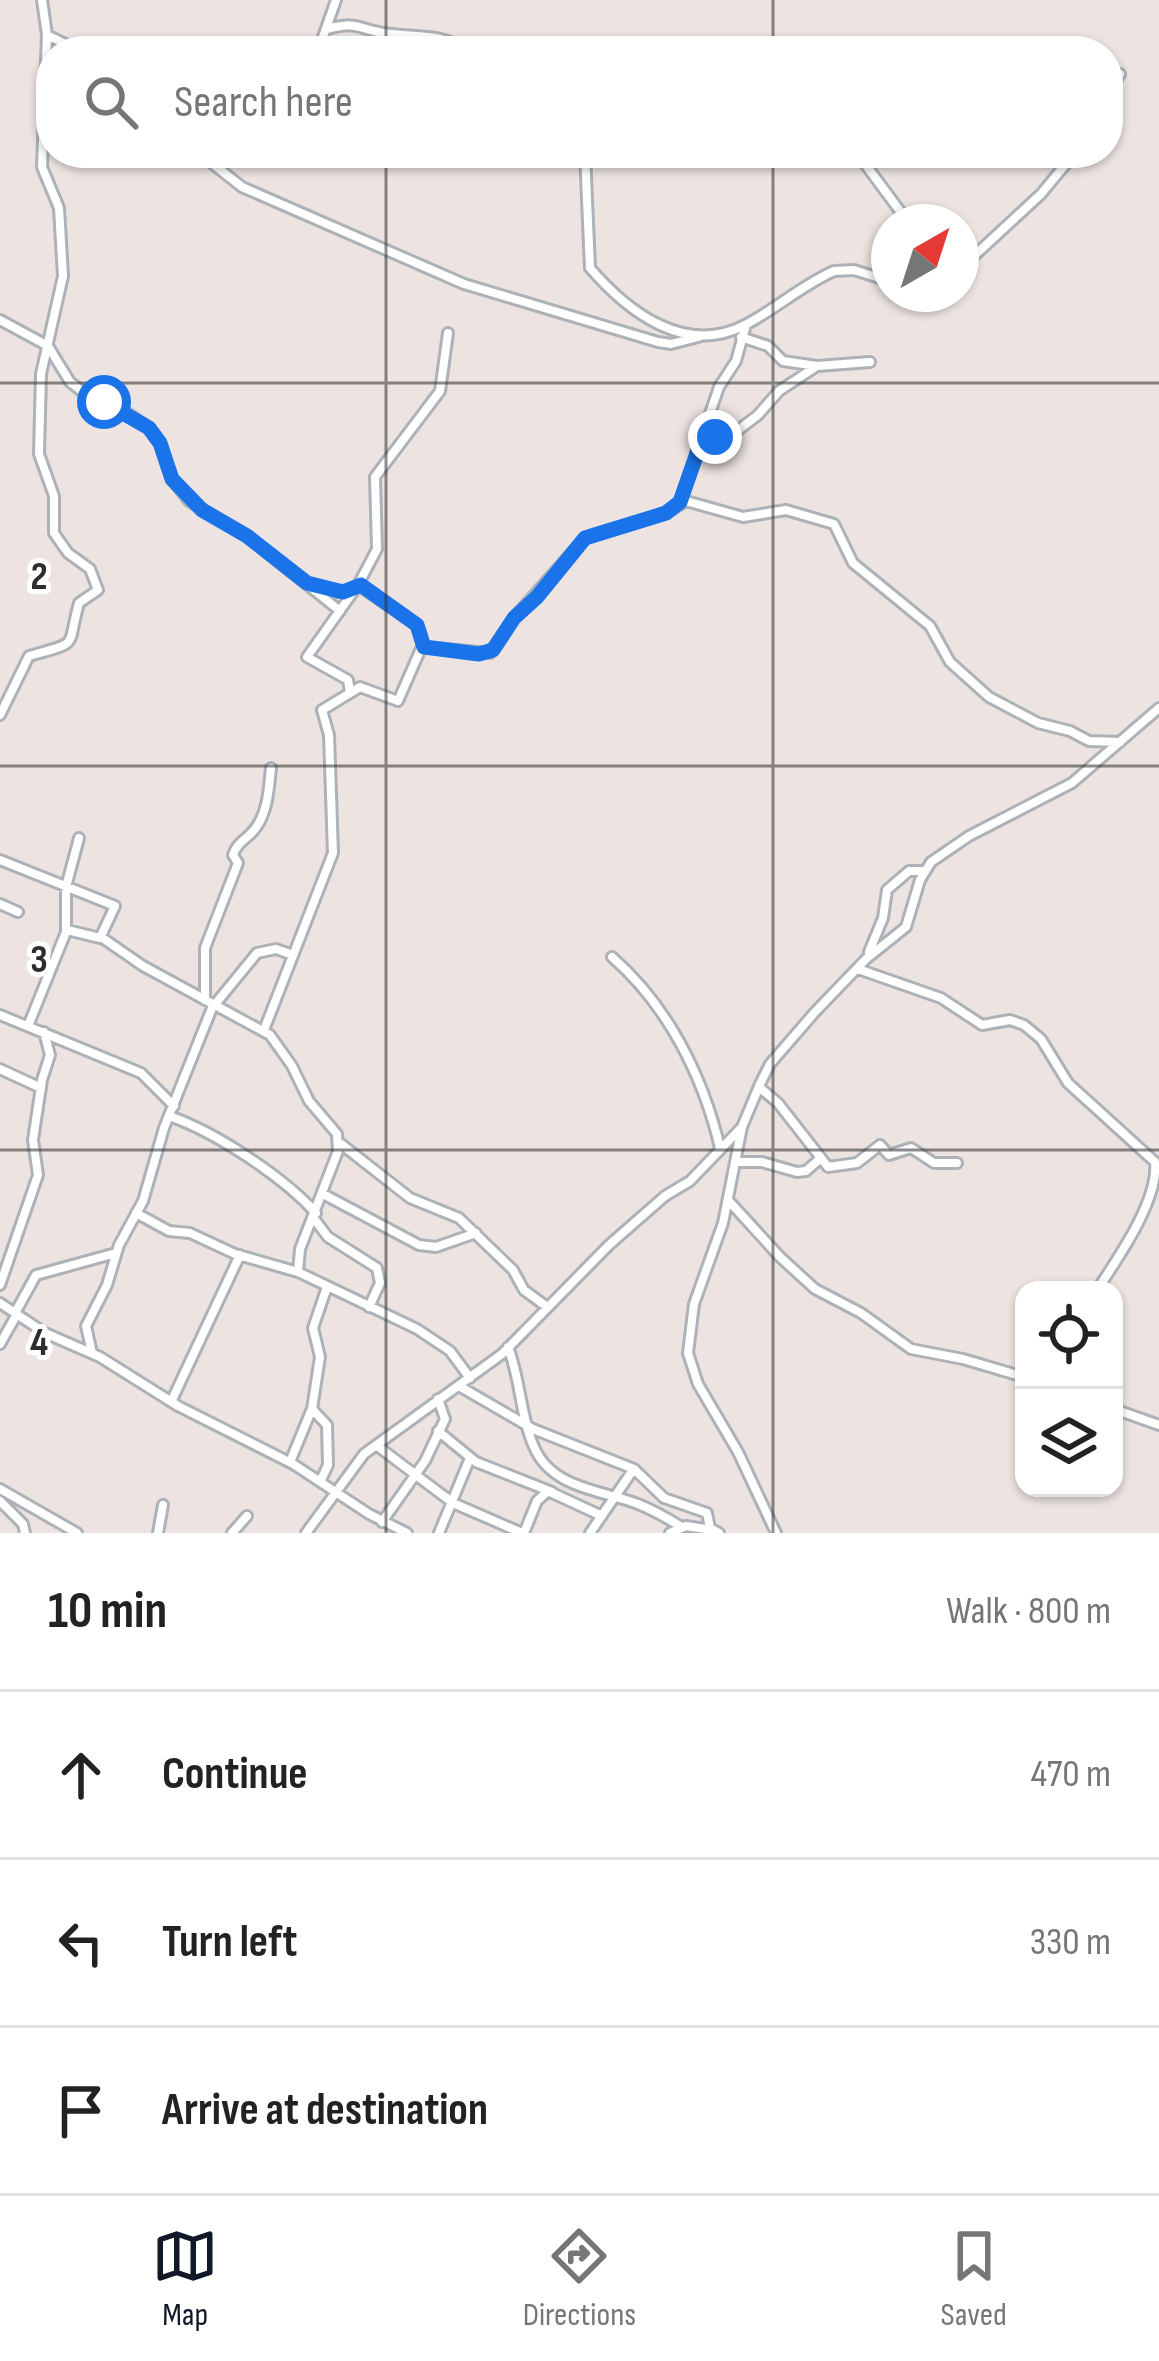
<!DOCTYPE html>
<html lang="en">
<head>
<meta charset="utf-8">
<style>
  :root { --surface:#fff; --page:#f6f6f6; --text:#222; --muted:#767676; --line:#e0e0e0; --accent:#111827 }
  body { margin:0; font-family:"Sofia Sans Condensed",sans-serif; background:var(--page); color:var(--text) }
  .controls { position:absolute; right:36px; bottom:36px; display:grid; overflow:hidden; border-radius:24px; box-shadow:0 3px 9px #0004 }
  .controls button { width:108px; height:108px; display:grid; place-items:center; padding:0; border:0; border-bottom:3px solid var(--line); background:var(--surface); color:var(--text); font:60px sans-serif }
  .compass { position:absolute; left:871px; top:204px; width:108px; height:108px; border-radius:50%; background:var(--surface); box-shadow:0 3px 9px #0004; rotate:39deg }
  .stop { position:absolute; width:36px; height:36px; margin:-27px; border:9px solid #1a73e8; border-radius:50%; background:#fff }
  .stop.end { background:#1a73e8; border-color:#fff; box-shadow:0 3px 12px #0008 }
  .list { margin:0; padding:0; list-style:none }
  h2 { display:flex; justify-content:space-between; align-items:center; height:156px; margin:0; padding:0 48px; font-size:51px }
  h2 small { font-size:39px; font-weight:400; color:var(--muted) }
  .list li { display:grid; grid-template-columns:78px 1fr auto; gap:36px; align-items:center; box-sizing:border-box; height:168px; padding:0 48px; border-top:3px solid var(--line) }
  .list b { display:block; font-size:45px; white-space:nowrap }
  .list em { font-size:39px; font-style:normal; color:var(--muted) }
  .icon { flex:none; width:66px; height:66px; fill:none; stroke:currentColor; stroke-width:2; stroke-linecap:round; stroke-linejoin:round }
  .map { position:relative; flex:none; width:1159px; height:1533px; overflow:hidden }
  .search { position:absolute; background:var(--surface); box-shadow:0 3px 9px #0004; left:36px; right:36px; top:36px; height:132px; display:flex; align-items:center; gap:30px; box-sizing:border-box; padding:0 42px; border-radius:48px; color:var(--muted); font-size:45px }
  .sheet { height:660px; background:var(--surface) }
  nav { display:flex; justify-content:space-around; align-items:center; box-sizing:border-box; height:168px; border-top:3px solid var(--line); background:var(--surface); font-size:33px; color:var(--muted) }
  nav a { display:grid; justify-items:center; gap:6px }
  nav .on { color:var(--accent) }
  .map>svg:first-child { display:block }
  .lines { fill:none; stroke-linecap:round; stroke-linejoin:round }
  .minor-casing { stroke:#adb2b8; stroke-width:14 }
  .minor { stroke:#fff; stroke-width:8 }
  .route { stroke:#1a73e8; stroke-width:15 }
  .grid { fill:none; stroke:#2d2d2d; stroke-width:3; stroke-opacity:0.55 }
  .grid-label { font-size:39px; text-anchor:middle; font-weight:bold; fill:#2d2d2d; stroke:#fff; stroke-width:10; stroke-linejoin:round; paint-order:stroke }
</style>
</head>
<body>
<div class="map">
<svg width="1159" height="1533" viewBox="0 0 1159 1533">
  <rect width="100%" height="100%" fill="#ede4e1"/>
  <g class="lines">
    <defs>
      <path id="minor" d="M 327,29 C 359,21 355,28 383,33 C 415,38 440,32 468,51
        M 47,35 L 80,51
        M 318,51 L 336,0
        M 1108,94 L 1120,74
        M 199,153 L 242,187 L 464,284 L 658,342 L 671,344 L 698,337
        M 585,153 L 590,268 C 628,312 685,356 745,325 C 776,309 802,285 834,271 L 854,270 L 889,281
        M 857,153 L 908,222
        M 215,165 L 232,153
        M 961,268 L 1041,194 L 1075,153
        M 0,320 L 48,346 L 70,382 L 83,392 L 123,410 L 149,428 L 160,443 L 172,479 L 189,501 L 247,536 L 340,611
        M 741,337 L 768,346 L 783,361 L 817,366
        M 701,442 L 737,431 L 758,415 L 779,391 L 817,366 L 870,362
        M 680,501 L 719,387 L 736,361 L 746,325
        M 312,585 L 343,593 L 355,587
        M 358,585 L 377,549 L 375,477 L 440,391 L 448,333
        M 350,692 L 348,680 L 307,657 L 358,585 L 417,625 L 424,647 L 490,653 L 514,618 L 585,538 L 666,513 L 686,501 L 743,517 L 786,510 L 834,524 L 853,563 L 930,626 L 950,662 L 989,697 L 1038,723 L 1070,731 L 1089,741 L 1120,742
        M 0,715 L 29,656 C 81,641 66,650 79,603 L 98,590 L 90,569 L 68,553 L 54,533 L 54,496 L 39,454 L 41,374 L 63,276 L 59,208 L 42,167 L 47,35 L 42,0
        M 0,860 L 115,906 L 100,938 L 67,930
        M 0,904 L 18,912
        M 101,937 L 143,966 L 270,1035 L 292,1066 L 309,1101 L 337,1134 L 338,1151 L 300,1249 L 298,1272
        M 869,952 L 883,918 L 887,890 L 909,871 L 924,871
        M 612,957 C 668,1006 703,1076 720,1148
        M 858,969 L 941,998 L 982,1025 L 1010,1020 L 1024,1025 L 1041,1039 L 1068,1083 L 1155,1162 C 1159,1200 1118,1258 1097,1290
        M 205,1000 L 205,948 L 238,863 L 233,855 C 238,840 249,839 257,826 C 268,810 269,787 271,768
        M 0,1015 L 141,1073 L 174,1106
        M 28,1026 L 66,932 L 66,887 L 79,838
        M 264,1030 L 333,853 L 329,735 L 322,710 L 360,687 L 398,701 L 423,644
        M 0,1069 L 41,1088
        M 759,1087 L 778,1103 L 828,1167 L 857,1163 L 880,1145 L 889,1155 L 911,1148 L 934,1163 L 957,1163
        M 169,1116 C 216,1132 283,1177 316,1213
        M 341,1144 L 410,1198 L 459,1218 L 513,1270 L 524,1290 L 547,1307
        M 736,1162 L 762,1162 L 797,1172 L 806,1171 L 821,1158
        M 323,1194 L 419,1245 L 436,1247 L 476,1233
        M 728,1200 L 780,1257 L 815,1289 L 861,1313 L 911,1349 L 963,1359 L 1024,1377
        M 136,1213 L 169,1231 L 190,1233 L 235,1254 L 298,1272 L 417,1329 L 450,1351 L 470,1378
        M 315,1220 L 328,1237 L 377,1268 L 380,1283 L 369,1307
        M 0,1285 L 38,1175 L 33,1140 L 42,1080 L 50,1055 L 44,1032
        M 0,1303 L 45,1333 L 100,1357 L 178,1406 L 293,1464 L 369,1514 L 407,1533
        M 15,1313 L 36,1275 L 116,1253
        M 0,1344 L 17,1314
        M 508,1347 C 521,1381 520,1415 534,1447 C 552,1489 602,1490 638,1504 C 653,1510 667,1518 680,1526
        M 92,1353 L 86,1326 L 107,1285 L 119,1245 L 143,1201 L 164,1128 L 212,1008 L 257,953 L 276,949 L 293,955
        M 459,1386 L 533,1429 L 634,1469 L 664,1498 L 707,1513 L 710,1528 L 719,1533
        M 171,1402 L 240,1255
        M 1114,1409 L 1159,1425
        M 438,1431 L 476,1462 L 552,1492
        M 376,1445 L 453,1503 L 522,1533
        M 290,1462 L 311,1411
        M 321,1480 L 328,1465 L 327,1425 L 312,1409 L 320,1357 L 313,1328 L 327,1287
        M 0,1489 L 77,1533
        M 0,1501 L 23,1524 L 25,1533
        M 382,1522 L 425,1461 L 445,1419 L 438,1399
        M 158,1533 L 163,1505
        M 232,1533 L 247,1516
        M 306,1533 L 364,1454 L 502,1354 L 609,1245 L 665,1196 L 690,1181 L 741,1128
        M 439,1533 L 470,1458
        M 524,1533 L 537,1501 L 548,1491 L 602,1516
        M 590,1533 L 633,1470
        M 670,1533 L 686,1526 L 712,1530
        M 776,1533 L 738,1452 L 698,1384 L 688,1353 L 694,1304 L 723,1223 L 742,1127 L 760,1084 L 770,1064 L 815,1012 L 866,959 L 906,927 L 920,880 L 931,862 L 969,836 L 1072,783 L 1159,708"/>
    </defs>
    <!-- minor casing -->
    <use href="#minor" class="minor-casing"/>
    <!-- minor -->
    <use href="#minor" class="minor"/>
  </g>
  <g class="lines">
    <!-- route -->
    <path class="route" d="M 104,402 L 149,428 L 160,443 L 172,479 L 202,510 L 247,536 L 307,583 L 343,592 L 361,585 L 417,625 L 424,647 L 479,654 L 493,650 L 514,618 L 537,597 L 585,538 L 666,513 L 680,502 L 701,442 L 715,437"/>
  </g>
  <!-- grid -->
  <path class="grid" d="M 386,0 L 386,51M 773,0 L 773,51M 386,153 L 386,1533M 773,153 L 773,1533M 0,383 L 1159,383M 0,766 L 1159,766M 0,1150 L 1159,1150"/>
  <g class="grid-label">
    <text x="39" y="589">2</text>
    <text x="39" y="972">3</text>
    <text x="39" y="1355">4</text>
  </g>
</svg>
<div class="controls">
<button><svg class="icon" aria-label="locate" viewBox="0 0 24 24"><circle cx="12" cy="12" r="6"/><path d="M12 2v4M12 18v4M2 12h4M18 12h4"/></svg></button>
<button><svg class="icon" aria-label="layers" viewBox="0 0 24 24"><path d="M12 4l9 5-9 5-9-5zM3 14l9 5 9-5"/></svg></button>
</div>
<svg class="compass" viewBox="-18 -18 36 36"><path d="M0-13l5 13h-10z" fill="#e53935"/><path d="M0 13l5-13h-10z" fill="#767676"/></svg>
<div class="stop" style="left:104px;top:402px"></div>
<div class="stop end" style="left:715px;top:437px"></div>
<div class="search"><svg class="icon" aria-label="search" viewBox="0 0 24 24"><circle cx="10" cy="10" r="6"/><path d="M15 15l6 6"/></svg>Search here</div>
</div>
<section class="sheet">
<h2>10 min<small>Walk · 800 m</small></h2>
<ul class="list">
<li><svg class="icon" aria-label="ahead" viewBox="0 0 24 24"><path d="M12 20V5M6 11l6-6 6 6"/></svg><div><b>Continue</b></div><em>470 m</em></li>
<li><svg class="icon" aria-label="left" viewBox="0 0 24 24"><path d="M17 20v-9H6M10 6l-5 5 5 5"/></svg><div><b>Turn left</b></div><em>330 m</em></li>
<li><svg class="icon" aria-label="arrive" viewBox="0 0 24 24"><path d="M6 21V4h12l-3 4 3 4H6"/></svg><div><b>Arrive at destination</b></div></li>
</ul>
</section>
<nav>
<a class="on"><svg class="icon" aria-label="map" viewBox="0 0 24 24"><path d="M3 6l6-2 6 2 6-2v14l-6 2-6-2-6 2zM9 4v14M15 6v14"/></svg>Map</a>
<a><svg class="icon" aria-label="directions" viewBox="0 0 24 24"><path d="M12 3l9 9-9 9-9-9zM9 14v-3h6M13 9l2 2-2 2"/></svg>Directions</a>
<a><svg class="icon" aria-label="saved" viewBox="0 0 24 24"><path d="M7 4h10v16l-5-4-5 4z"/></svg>Saved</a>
</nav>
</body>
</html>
